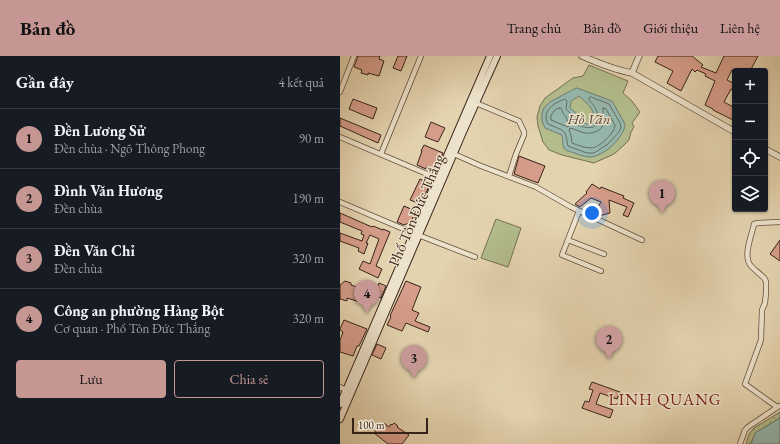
<!DOCTYPE html>
<html lang="vi">
<head>
<meta charset="utf-8">
<style>
  :root { --surface:#171b24; --page:#20242c; --text:#f1f3f6; --muted:#9ea1a6; --line:#363941; --accent:#c59692 }
  body { margin:0; font-family:"EB Garamond",serif; background:var(--page); color:var(--text) }
  .controls { position:absolute; right:12px; top:12px; display:grid; overflow:hidden; border-radius:4px; box-shadow:0 1px 3px #0004 }
  .controls button { width:36px; height:36px; display:grid; place-items:center; padding:0; border:0; border-bottom:1px solid var(--line); background:var(--surface); color:var(--text); font:20px sans-serif }
  .scale { position:absolute; left:12px; bottom:10px; width:76px; box-sizing:border-box; padding-left:4px; border:2px solid #38231b; border-top:0; font-size:11px; line-height:14px; white-space:nowrap; color:#38231b; -webkit-text-stroke:3px #ede2cb; paint-order:stroke }
  .you { position:absolute; left:252px; top:157px; width:14px; height:14px; margin:-10px; border:3px solid #fff; border-radius:50%; background:#1a73e8; box-shadow:0 0 0 6px #1a73e833 }
  .badge { display:grid; place-items:center; width:26px; height:26px; border-radius:50%; background:var(--accent); color:#111; font-size:13px; font-weight:700 }
  .pin { position:absolute; translate:-50% -33px; filter:drop-shadow(0 1px 2px #0008) }
  .pin::after { content:''; position:absolute; top:21px; width:14px; height:12px; background:inherit; clip-path:polygon(0 0,100% 0,50% 100%) }
  .list { margin:0; padding:0; list-style:none }
  h2 { display:flex; justify-content:space-between; align-items:center; height:52px; margin:0; padding:0 16px; font-size:17px }
  h2 small { font-size:13px; font-weight:400; color:var(--muted) }
  .list li { display:grid; grid-template-columns:26px 1fr auto; gap:12px; align-items:center; box-sizing:border-box; height:60px; padding:0 16px; border-top:1px solid var(--line) }
  .list b { display:block; font-size:15px; white-space:nowrap }
  .list p { margin:0; font-size:13px; white-space:nowrap; color:var(--muted) }
  .list em { font-size:13px; font-style:normal; color:var(--muted) }
  .actions { display:flex; gap:8px; padding:12px 16px }
  .actions a { flex:1; padding:9px 0; border:1px solid var(--accent); border-radius:4px; text-align:center; font-size:14px; color:var(--accent) }
  .actions .main { background:var(--accent); color:#111 }
  .icon { flex:none; width:22px; height:22px; fill:none; stroke:currentColor; stroke-width:2; stroke-linecap:round; stroke-linejoin:round }
  .map { position:relative; flex:none; width:440px; height:388px; overflow:hidden }
  header { display:flex; align-items:center; gap:24px; box-sizing:border-box; height:56px; padding:0 20px; background:var(--accent); color:#111 }
  header strong { font-size:19px }
  nav { display:flex; gap:22px; margin-inline-start:auto; font-size:14px }
  main { display:flex }
  aside { flex:1; background:var(--surface) }
  .map>svg:first-child { display:block }
  .grass { fill:url(#grass-dots); stroke:#767053 }
  .green { fill:#b3bc8b; stroke:#767053 }
  .water { fill:#95b7ad; stroke:#707c73; fill-rule:evenodd }
  .lines { fill:none; stroke-linecap:round; stroke-linejoin:round }
  .shore { stroke:#666d64; stroke-width:1 }
  .building { fill:#d59d89; stroke:#38231b }
  .minor-casing { stroke:#634f40; stroke-width:6 }
  .tertiary-casing { stroke:#634f40; stroke-width:7 }
  .secondary-casing { stroke:#38231b; stroke-width:8 }
  .minor { stroke:#ede2cb; stroke-width:4.5 }
  .tertiary { stroke:#ede2cb; stroke-width:5.5 }
  .secondary { stroke:#ede2cb; stroke-width:6 }
  .labels { text-anchor:middle; dominant-baseline:central; stroke-width:3; stroke-linejoin:round; paint-order:stroke }
  .park-label { font-size:15px; font-style:italic; fill:#574937; stroke:#ede2cb }
  .street-label { font-size:15px; fill:#38231b; stroke:#ede2cb }
  .neighbourhood-label { font-size:16px; letter-spacing:1px; fill:#7a1f14; stroke:#ede2cb }
</style>
</head>
<body>
<header>
<strong>Bản đồ</strong>
<nav><a>Trang chủ</a><a>Bản đồ</a><a>Giới thiệu</a><a>Liên hệ</a></nav>
</header>
<main>
<aside>
<h2>Gần đây<small>4 kết quả</small></h2>
<ul class="list">
<li><span class="badge">1</span><div><b>Đền Lương Sử</b><p>Đền chùa · Ngõ Thông Phong</p></div><em>90 m</em></li>
<li><span class="badge">2</span><div><b>Đình Văn Hương</b><p>Đền chùa</p></div><em>190 m</em></li>
<li><span class="badge">3</span><div><b>Đền Văn Chỉ</b><p>Đền chùa</p></div><em>320 m</em></li>
<li><span class="badge">4</span><div><b>Công an phường Hàng Bột</b><p>Cơ quan · Phố Tôn Đức Thắng</p></div><em>320 m</em></li>
</ul>
<div class="actions"><a class="main">Lưu</a><a>Chia sẻ</a></div>
</aside>
<div class="map">
<svg width="440" height="388" viewBox="0 0 440 388">
  <defs>
    <pattern id="grass-dots" width="8" height="8" patternUnits="userSpaceOnUse"><rect width="8" height="8" fill="#b3bc8b"/><path d="M2 2h.1M6 6h.1" fill="none" stroke="#9ba177" stroke-width="1.8" stroke-linecap="round"/></pattern>
  </defs>
  <rect width="100%" height="100%" fill="#e4d3af"/>
  <filter id="stains"><feTurbulence type="fractalNoise" baseFrequency=".005" numOctaves="4"/><feColorMatrix values="0 0 0 0 .2 0 0 0 0 .09 0 0 0 0 .02 0 0 0 .5 -.17"/></filter>
  <radialGradient id="worn" r=".72"><stop offset=".6" stop-color="#630" stop-opacity="0"/><stop offset="1" stop-color="#630" stop-opacity=".3"/></radialGradient>
  <!-- grass -->
  <path class="grass" d="M 440,356 L 440,362 L 415,377 L 411,388 L 406,388 L 409,378 L 414,372 Z"/>
  <!-- green -->
  <path class="green" d="M 249,9 L 288,25 L 283,37 L 292,45 L 300,56 L 292,67 L 294,71 L 291,76 L 289,84 L 282,91 L 274,98 L 254,107 L 222,99 L 209,94 L 203,86 L 198,70 L 197,61 L 200,50 L 205,42 L 233,22 L 243,20 Z
    M 156,163 L 181,172 L 168,211 L 141,202 Z"/>
  <!-- water -->
  <path class="water" d="M 236,32 L 237,32 L 272,45 L 285,68 C 285,81 263,101 250,101 C 245,101 239,99 235,97 C 232,96 225,95 224,92 C 222,89 223,83 222,79 L 205,72 L 202,65 L 202,57 L 204,52 L 210,46 ZM 239,40 C 249,49 255,53 254,67 L 247,68 L 236,64 L 235,56 L 230,52 L 231,45 Z
    M 440,362 L 440,388 L 411,388 L 415,377 Z"/>
  <g class="lines">
    <!-- shore -->
    <path class="shore" d="M 251,41 L 269,48 L 280,67 L 281,71 L 280,74 L 278,77 L 268,88 L 254,97 L 247,97 L 228,90 L 226,80 L 225,77 L 222,74 L 208,68 C 201,55 214,47 225,43 L 227,45 L 226,53 L 231,58 L 234,67 C 241,71 253,75 258,67 C 259,57 256,51 249,44 L 249,42 Z
      M 219,52 L 221,52 L 223,57 L 226,61 L 229,69 L 228,71 L 211,64 C 210,58 214,54 219,52 Z
      M 263,52 L 266,53 L 275,69 C 275,77 259,92 251,92 C 245,92 237,89 232,87 L 231,79 L 229,74 L 230,72 C 235,73 240,76 245,77 C 252,78 262,75 263,68 C 264,63 263,57 263,52 Z"/>
  </g>
  <!-- building -->
  <path class="building" d="M 18,0 L 40,0 L 39,3 L 44,5 L 39,20 L 28,17 L 28,19 L 21,17 L 22,14 L 14,11 Z
    M 58,0 L 67,0 L 61,15 L 53,12 Z
    M 318,0 L 352,0 L 363,9 L 361,11 L 376,17 L 384,0 L 418,0 L 410,15 L 392,14 L 387,24 L 395,28 L 395,35 L 391,33 L 384,46 L 395,52 L 395,65 L 373,54 L 373,53 L 365,49 L 375,25 L 365,20 L 366,18 L 357,14 L 355,16 L 352,13 L 341,35 L 327,27 L 333,15 L 315,6 Z
    M 13,43 L 37,52 L 33,63 L 9,53 Z
    M 0,62 L 41,79 L 38,87 L 0,70 Z
    M 91,66 L 105,72 L 98,86 L 85,81 Z
    M 84,89 L 103,97 L 96,115 L 86,111 L 86,113 L 77,109 L 82,95 L 81,95 Z
    M 179,100 L 205,110 L 198,127 L 174,118 Z
    M 80,123 L 90,128 L 81,148 L 70,144 Z
    M 252,128 L 260,133 L 261,131 L 284,140 L 283,142 L 294,147 L 288,161 L 283,159 L 287,151 L 269,144 L 270,157 L 259,160 L 255,158 L 255,156 L 261,146 L 251,142 L 240,151 L 235,148 L 247,137 L 246,136 Z
    M 64,150 L 78,156 L 75,162 L 73,161 L 71,166 L 64,169 L 57,166 Z
    M 0,157 L 32,171 L 33,170 L 43,174 L 43,173 L 50,176 L 36,210 L 42,213 L 38,222 L 19,213 L 23,205 L 30,208 L 39,183 L 30,179 L 26,187 L 28,187 L 24,198 L 18,195 L 19,192 L 0,185 L 0,177 L 22,185 L 24,179 L 21,178 L 22,175 L 0,166 Z
    M 440,184 L 440,205 L 430,198 Z
    M 5,225 L 11,227 L 11,229 L 26,234 L 25,239 L 26,239 L 23,247 L 7,242 L 7,245 L 0,243 L 0,229 Z
    M 66,225 L 81,231 L 72,254 L 79,257 L 75,265 L 90,271 L 88,276 L 66,267 L 62,275 L 47,269 L 51,261 L 50,260 Z
    M 39,227 L 46,230 L 41,242 L 34,239 Z
    M 4,264 L 27,273 L 19,290 L 17,290 L 13,300 L 0,296 L 0,284 L 3,276 L 0,274 L 0,273 Z
    M 37,288 L 46,292 L 41,303 L 32,299 Z
    M 252,326 L 280,336 L 277,343 L 260,337 L 256,348 L 273,354 L 270,362 L 242,352 L 245,345 L 249,346 L 253,334 L 249,333 Z
    M 44,367 L 49,371 L 51,368 L 52,369 L 54,367 L 58,370 L 57,371 L 69,379 L 62,388 L 48,388 L 34,377 L 37,373 L 38,374 Z"/>
  <g class="lines">
    <defs>
      <path id="minor" d="M 0,36 L 14,0
        M 136,47 L 179,65 L 184,76 L 184,79 L 176,98 L 169,120
        M 0,81 L 99,123
        M 41,98 L 81,0
        M 114,98 L 141,110 L 196,131 L 231,151 L 302,184
        M 0,146 L 73,177 L 135,201
        M 239,155 L 222,199 L 261,215
        M 228,184 L 264,198
        M 0,331 L 6,334
        M 437,351 L 405,328 L 421,284 L 422,254 L 425,247 L 426,237 L 426,226 L 425,223 C 421,218 411,212 409,207 C 404,197 412,178 414,168 L 418,167 L 440,166
        M 400,388 L 405,374 L 408,371 L 439,350"/>
      <path id="tertiary" d="M 242,0 C 258,7 275,14 292,17 L 395,76
        M 292,17 L 299,0
        M 425,93 L 440,101"/>
      <path id="secondary" d="M 0,348 L 150,0
        M 0,363 L 123,76 L 157,0"/>
    </defs>
    <!-- minor casing -->
    <use href="#minor" class="minor-casing"/>
    <!-- tertiary casing -->
    <use href="#tertiary" class="tertiary-casing"/>
    <!-- secondary casing -->
    <use href="#secondary" class="secondary-casing"/>
    <!-- minor -->
    <use href="#minor" class="minor"/>
    <!-- tertiary -->
    <use href="#tertiary" class="tertiary"/>
    <!-- secondary -->
    <use href="#secondary" class="secondary"/>
  </g>
  <g class="labels">
    <!-- park labels -->
    <g class="park-label">
      <text x="249" y="62">Hồ Văn</text>
    </g>
    <!-- street labels -->
    <g class="street-label">
      <text transform="translate(76 154) rotate(-67)">Phố Tôn Đức Thắng</text>
    </g>
    <!-- neighbourhood labels -->
    <g class="neighbourhood-label">
      <text x="325" y="343">LINH QUANG</text>
    </g>
  </g>
  <rect width="100%" height="100%" filter="url(#stains)"/>
  <rect width="100%" height="100%" fill="url(#worn)"/>
</svg>
<div class="controls">
<button>+</button>
<button>−</button>
<button><svg class="icon" aria-label="locate" viewBox="0 0 24 24"><circle cx="12" cy="12" r="6"/><path d="M12 2v4M12 18v4M2 12h4M18 12h4"/></svg></button>
<button><svg class="icon" aria-label="layers" viewBox="0 0 24 24"><path d="M12 4l9 5-9 5-9-5zM3 14l9 5 9-5"/></svg></button>
</div>
<div class="scale">100 m</div>
<div class="you"></div>
<div class="pin badge" style="left:322px;top:157px">1</div>
<div class="pin badge" style="left:269px;top:303px">2</div>
<div class="pin badge" style="left:74px;top:322px">3</div>
<div class="pin badge" style="left:27px;top:257px">4</div>
</div>
</main>
</body>
</html>
